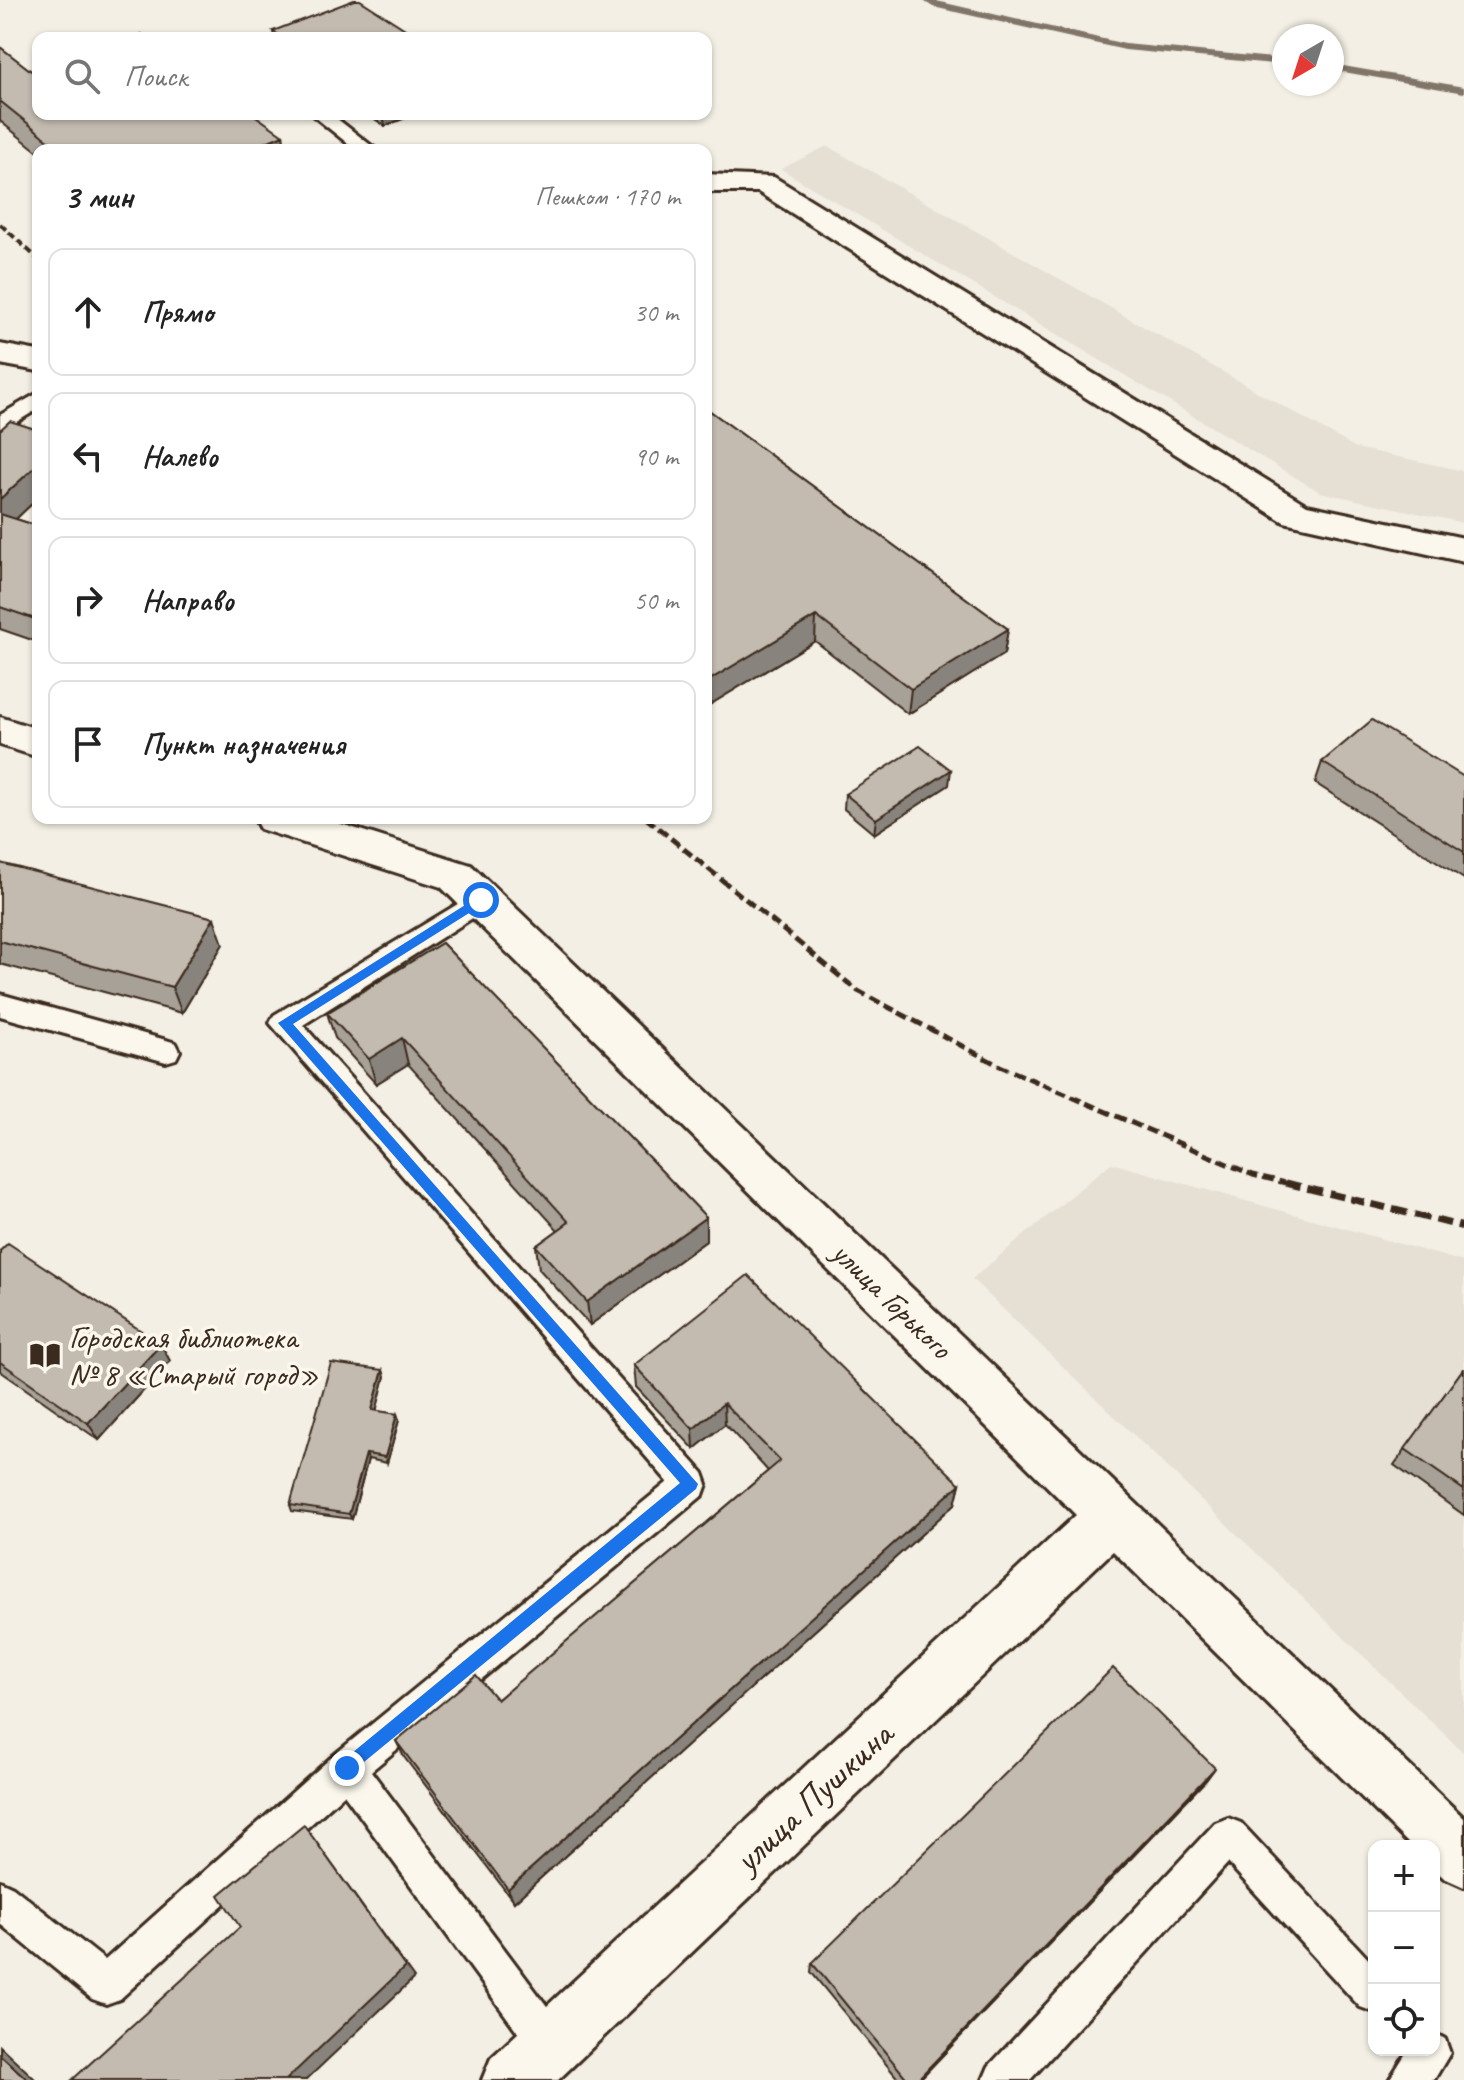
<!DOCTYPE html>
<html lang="ru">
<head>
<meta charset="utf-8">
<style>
  :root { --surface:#fff; --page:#f2f2f2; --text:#222; --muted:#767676; --line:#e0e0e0 }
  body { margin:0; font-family:Caveat,sans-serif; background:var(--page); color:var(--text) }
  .controls { position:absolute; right:24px; bottom:24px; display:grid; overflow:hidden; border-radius:16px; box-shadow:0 2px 6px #0004 }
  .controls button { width:72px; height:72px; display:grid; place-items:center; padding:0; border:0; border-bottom:2px solid var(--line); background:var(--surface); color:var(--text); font:40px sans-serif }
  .compass { position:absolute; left:1272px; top:24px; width:72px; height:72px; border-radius:50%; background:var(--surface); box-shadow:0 2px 6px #0004; rotate:219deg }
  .stop { position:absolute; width:24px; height:24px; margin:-18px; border:6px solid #1a73e8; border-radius:50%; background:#fff }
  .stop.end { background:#1a73e8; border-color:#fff; box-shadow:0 2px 8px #0008 }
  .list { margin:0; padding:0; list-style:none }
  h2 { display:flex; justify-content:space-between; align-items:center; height:104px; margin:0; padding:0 32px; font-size:34px }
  h2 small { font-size:26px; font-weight:400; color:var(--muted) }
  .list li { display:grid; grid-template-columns:52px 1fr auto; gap:24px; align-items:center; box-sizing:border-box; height:128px; margin:0 16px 16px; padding:0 16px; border:2px solid var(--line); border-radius:16px }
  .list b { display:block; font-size:30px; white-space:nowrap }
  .list em { font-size:26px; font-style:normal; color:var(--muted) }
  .icon { flex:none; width:44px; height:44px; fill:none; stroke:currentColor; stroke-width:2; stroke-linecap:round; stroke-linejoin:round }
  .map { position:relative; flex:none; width:1464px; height:2080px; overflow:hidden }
  .search { position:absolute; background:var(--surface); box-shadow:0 2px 6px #0004; left:32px; top:32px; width:680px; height:88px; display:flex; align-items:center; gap:20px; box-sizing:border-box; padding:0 28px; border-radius:16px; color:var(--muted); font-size:30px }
  .panel { position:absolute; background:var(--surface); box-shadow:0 2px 6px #0004; left:32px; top:144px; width:680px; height:680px; border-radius:16px }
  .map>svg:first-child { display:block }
  .built { fill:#e5dfd4 }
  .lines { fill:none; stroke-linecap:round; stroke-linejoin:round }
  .stream { fill:#817468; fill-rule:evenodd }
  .service-casing { stroke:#3b2a1e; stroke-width:6 }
  .minor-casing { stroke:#3b2a1e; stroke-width:6 }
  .service { fill:#fbf7ec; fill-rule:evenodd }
  .minor { fill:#fbf7ec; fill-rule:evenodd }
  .rail-far2 { stroke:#3b2a1e; stroke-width:4; stroke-dasharray:8 4; stroke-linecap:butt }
  .rail-far1 { stroke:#3b2a1e; stroke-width:5; stroke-dasharray:11 5; stroke-linecap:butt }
  .rail { stroke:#3b2a1e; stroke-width:7; stroke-dasharray:15 7; stroke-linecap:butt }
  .wall { fill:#a8a197; stroke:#3b2a1e; stroke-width:2 }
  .shaded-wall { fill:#88837b; stroke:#3b2a1e; stroke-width:2 }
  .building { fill:#c3bbb0; stroke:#3b2a1e; stroke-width:2 }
  .route { fill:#1a73e8 }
  .labels { text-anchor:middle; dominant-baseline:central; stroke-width:7; stroke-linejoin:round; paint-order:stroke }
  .street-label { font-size:32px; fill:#3b2a1e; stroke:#fbf7ec }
  .poi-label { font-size:32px; fill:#3b2a1e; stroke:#fbf7ec; text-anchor:start }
  .near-street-label { font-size:38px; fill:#3b2a1e; stroke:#fbf7ec }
</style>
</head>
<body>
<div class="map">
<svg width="1464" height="2080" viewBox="0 0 1464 2080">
  <rect width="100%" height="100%" fill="#f3efe4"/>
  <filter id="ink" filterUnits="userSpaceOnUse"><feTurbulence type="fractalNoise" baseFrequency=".0125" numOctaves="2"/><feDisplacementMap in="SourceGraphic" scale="16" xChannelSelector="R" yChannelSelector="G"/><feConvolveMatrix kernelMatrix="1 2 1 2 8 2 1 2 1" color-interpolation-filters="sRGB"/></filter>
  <g filter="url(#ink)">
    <!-- built -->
    <path class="built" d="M 827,146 L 1356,448 L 1464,471 L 1464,523 L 1320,492 L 781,169 Z
      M 1111,1163 L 1464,1262 L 1464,1753 L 972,1279 Z"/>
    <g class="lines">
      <!-- stream -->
      <path class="stream" d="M 922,0 L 932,0 L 1125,44 L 1284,59 L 1284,65 L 1125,50 L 933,7 Z
        M 1332,64 L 1464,87 L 1464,93 L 1332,70 Z"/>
      <defs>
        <path id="service" d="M 311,114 L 331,114 L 377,150 L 356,150 Z
          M 38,393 L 38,409 L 0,432 L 0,415 Z
          M 481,890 L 490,893 L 494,900 L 490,907 L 303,1025 L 703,1473 L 707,1484 L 703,1495 L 371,1771 L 564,2029 L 569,2043 L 564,2057 L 550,2062 L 536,2057 L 344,1794 L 120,1999 L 106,2004 L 92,1999 L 0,1924 L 0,1881 L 13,1887 L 105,1960 L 334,1755 L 668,1482 L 270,1023 L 274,1015 Z
          M 0,994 L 166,1040 L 176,1043 L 180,1051 L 176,1059 L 166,1062 L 0,1016 Z
          M 1228,1818 L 1241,1823 L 1374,1965 L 1374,2012 L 1360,2007 L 1228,1863 L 1030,2080 L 983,2080 L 989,2066 L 1215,1823 Z
          M 1434,2033 L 1445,2039 L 1450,2053 L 1434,2080 L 1389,2080 L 1408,2050 L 1434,2050 Z"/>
        <path id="minor" d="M 706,174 L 774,177 L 1307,505 L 1464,538 L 1464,562 L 1284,522 L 758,192 L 706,192 Z
          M 0,344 L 38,351 L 38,371 L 0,364 Z
          M 0,717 L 38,729 L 38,757 L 0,745 Z
          M 254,818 L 322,818 L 471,865 L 1464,1818 L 1464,1887 L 1444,1878 L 1434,1869 L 1434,1846 L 1411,1846 L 1113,1551 L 558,2080 L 482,2080 L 491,2058 L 1076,1515 L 441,887 L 260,829 Z"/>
      </defs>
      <!-- service casing -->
      <use href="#service" class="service-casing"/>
      <!-- minor casing -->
      <use href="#minor" class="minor-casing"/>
      <!-- service -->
      <use href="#service" class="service"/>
      <!-- minor -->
      <use href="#minor" class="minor"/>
      <!-- rail-far2 -->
      <path class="rail-far2" d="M 0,224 L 38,259"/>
      <!-- rail-far1 -->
      <path class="rail-far1" d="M 646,818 L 858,991 L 1000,1066 L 1253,1175 L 1294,1185"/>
      <!-- rail -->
      <path class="rail" d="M 1286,1183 L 1464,1227"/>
    </g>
    <!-- wall -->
    <path class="wall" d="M 273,31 L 419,38 L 274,38 Z
      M 0,47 L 35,74 L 286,150 L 38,150 L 38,152 L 0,121 Z
      M 367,114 L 415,114 L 385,126 Z
      M 706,408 L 1008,629 L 1004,654 L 908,714 L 815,641 L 706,707 Z
      M 0,430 L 38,498 L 16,519 L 38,526 L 38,642 L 0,629 Z
      M 1322,762 L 1464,777 L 1464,879 L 1315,783 Z
      M 949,785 L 874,834 L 844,809 L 845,794 Z
      M 0,863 L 223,944 L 182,1013 L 0,964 Z
      M 442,943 L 706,1217 L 706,1241 L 590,1325 L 539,1269 L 536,1246 L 558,1230 L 408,1064 L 376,1084 L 335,1038 L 327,1013 Z
      M 0,1251 L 161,1344 L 170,1361 L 99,1440 L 0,1371 Z
      M 634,1365 L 960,1484 L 955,1504 L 514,1902 L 404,1757 L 396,1741 L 497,1700 L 768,1471 L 725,1424 L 694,1449 L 636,1387 Z
      M 1463,1369 L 1464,1369 L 1464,1515 L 1394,1465 Z
      M 385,1376 L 376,1411 L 397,1414 L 399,1420 L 387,1463 L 368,1459 L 352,1519 L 292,1511 L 290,1505 Z
      M 1215,1768 L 1206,1780 L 919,2080 L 899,2080 L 811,1972 L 812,1963 Z"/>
    <!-- shaded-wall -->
    <path class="shaded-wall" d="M 383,114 L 415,114 L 385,126 Z
      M 283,135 L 286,150 L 247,150 Z
      M 38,464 L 38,498 L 0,534 L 0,499 Z
      M 816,616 L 815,641 L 706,707 L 706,682 Z
      M 1008,629 L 1004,654 L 908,714 L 911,689 Z
      M 951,770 L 949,785 L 874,834 L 876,819 Z
      M 214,918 L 223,944 L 182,1013 L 172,987 Z
      M 402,1038 L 408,1064 L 376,1084 L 369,1059 Z
      M 706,1217 L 706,1241 L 590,1325 L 587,1302 Z
      M 161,1344 L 170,1361 L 99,1440 L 88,1423 Z
      M 383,1370 L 385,1376 L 375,1416 L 372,1410 Z
      M 724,1403 L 725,1424 L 694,1449 L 693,1429 Z
      M 397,1414 L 399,1420 L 387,1463 L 385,1457 Z
      M 366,1454 L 368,1459 L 352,1519 L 349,1514 Z
      M 960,1484 L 955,1504 L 514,1902 L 508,1889 Z
      M 1215,1768 L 1206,1780 L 919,2080 L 917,2080 Z
      M 314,1839 L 414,1978 L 306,2080 L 286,2080 Z
      M 0,2046 L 36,2080 L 28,2080 L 0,2055 Z"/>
    <!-- building -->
    <path class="building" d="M 354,0 L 360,0 L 419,38 L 283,38 L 273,31 Z
      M 142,34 L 147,38 L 133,38 Z
      M 0,47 L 35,74 L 38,73 L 38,114 L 253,114 L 283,135 L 247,150 L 61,150 L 0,101 Z
      M 706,408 L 1008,629 L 911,689 L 816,616 L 706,682 Z
      M 10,421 L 38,430 L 38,464 L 0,499 L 0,430 Z
      M 0,514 L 38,526 L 38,620 L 0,607 Z
      M 1372,720 L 1464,777 L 1464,852 L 1322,762 Z
      M 920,746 L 951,770 L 876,819 L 845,794 Z
      M 0,863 L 214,918 L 172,987 L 0,941 Z
      M 442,943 L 706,1217 L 587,1302 L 536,1246 L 569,1222 L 402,1038 L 369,1059 L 327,1013 Z
      M 8,1243 L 161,1344 L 88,1423 L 0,1362 L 0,1251 Z
      M 748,1275 L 960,1484 L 508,1889 L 396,1741 L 476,1675 L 497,1700 L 780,1461 L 724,1403 L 693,1429 L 634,1365 Z
      M 331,1363 L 383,1370 L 372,1410 L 397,1414 L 385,1457 L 366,1454 L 349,1514 L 290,1505 Z
      M 1463,1369 L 1464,1369 L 1464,1490 L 1405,1449 Z
      M 1113,1668 L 1215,1768 L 917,2080 L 908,2080 L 812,1963 Z
      M 304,1825 L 405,1967 L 286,2080 L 72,2080 L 240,1927 L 219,1895 Z
      M 0,2055 L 28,2080 L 0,2080 Z"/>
  </g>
  <!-- route -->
  <path class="route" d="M 481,895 L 487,900 L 485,903 L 293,1024 L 698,1484 L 696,1489 L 347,1776 L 341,1774 L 338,1768 L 341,1762 L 680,1483 L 278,1023 Z"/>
  <!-- icons -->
  <defs>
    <symbol id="library-bare" viewBox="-9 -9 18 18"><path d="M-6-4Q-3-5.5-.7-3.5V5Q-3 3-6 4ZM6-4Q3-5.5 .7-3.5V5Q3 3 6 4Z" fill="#3b2a1e" stroke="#fbf7ec" stroke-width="2.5" paint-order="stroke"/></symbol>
  </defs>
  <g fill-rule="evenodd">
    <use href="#library-bare" x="23" y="1333" width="44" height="44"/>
  </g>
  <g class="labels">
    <!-- street labels -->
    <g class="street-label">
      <text transform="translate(892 1300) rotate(44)">улица Горького</text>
    </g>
    <!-- poi labels -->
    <g class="poi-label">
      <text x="69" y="1337">Городская библиотека<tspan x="69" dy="37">№ 8 «Старый город»</tspan></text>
    </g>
    <!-- near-street labels -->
    <g class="near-street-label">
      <text transform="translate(813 1797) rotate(-43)">улица Пушкина</text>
    </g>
  </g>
</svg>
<div class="controls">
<button>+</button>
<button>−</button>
<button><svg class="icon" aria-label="locate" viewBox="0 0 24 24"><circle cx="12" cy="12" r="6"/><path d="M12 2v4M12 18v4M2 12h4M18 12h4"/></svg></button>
</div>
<svg class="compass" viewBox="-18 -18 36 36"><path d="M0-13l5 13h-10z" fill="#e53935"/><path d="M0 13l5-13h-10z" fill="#767676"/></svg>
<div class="stop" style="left:481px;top:900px"></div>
<div class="stop end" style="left:347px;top:1768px"></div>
<div class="search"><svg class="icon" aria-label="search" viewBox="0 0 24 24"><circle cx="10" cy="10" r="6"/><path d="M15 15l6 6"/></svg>Поиск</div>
<section class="panel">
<h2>3 мин<small>Пешком · 170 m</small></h2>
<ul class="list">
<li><svg class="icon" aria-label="ahead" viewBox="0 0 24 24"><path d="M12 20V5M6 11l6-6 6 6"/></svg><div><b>Прямо</b></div><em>30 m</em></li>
<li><svg class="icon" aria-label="left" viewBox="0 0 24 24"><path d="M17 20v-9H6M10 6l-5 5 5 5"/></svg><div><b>Налево</b></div><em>90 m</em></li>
<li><svg class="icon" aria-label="right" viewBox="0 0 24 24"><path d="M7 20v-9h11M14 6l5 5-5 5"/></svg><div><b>Направо</b></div><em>50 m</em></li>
<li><svg class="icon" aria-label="arrive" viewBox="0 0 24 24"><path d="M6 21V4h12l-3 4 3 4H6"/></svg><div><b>Пункт назначения</b></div></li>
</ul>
</section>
</div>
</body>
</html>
